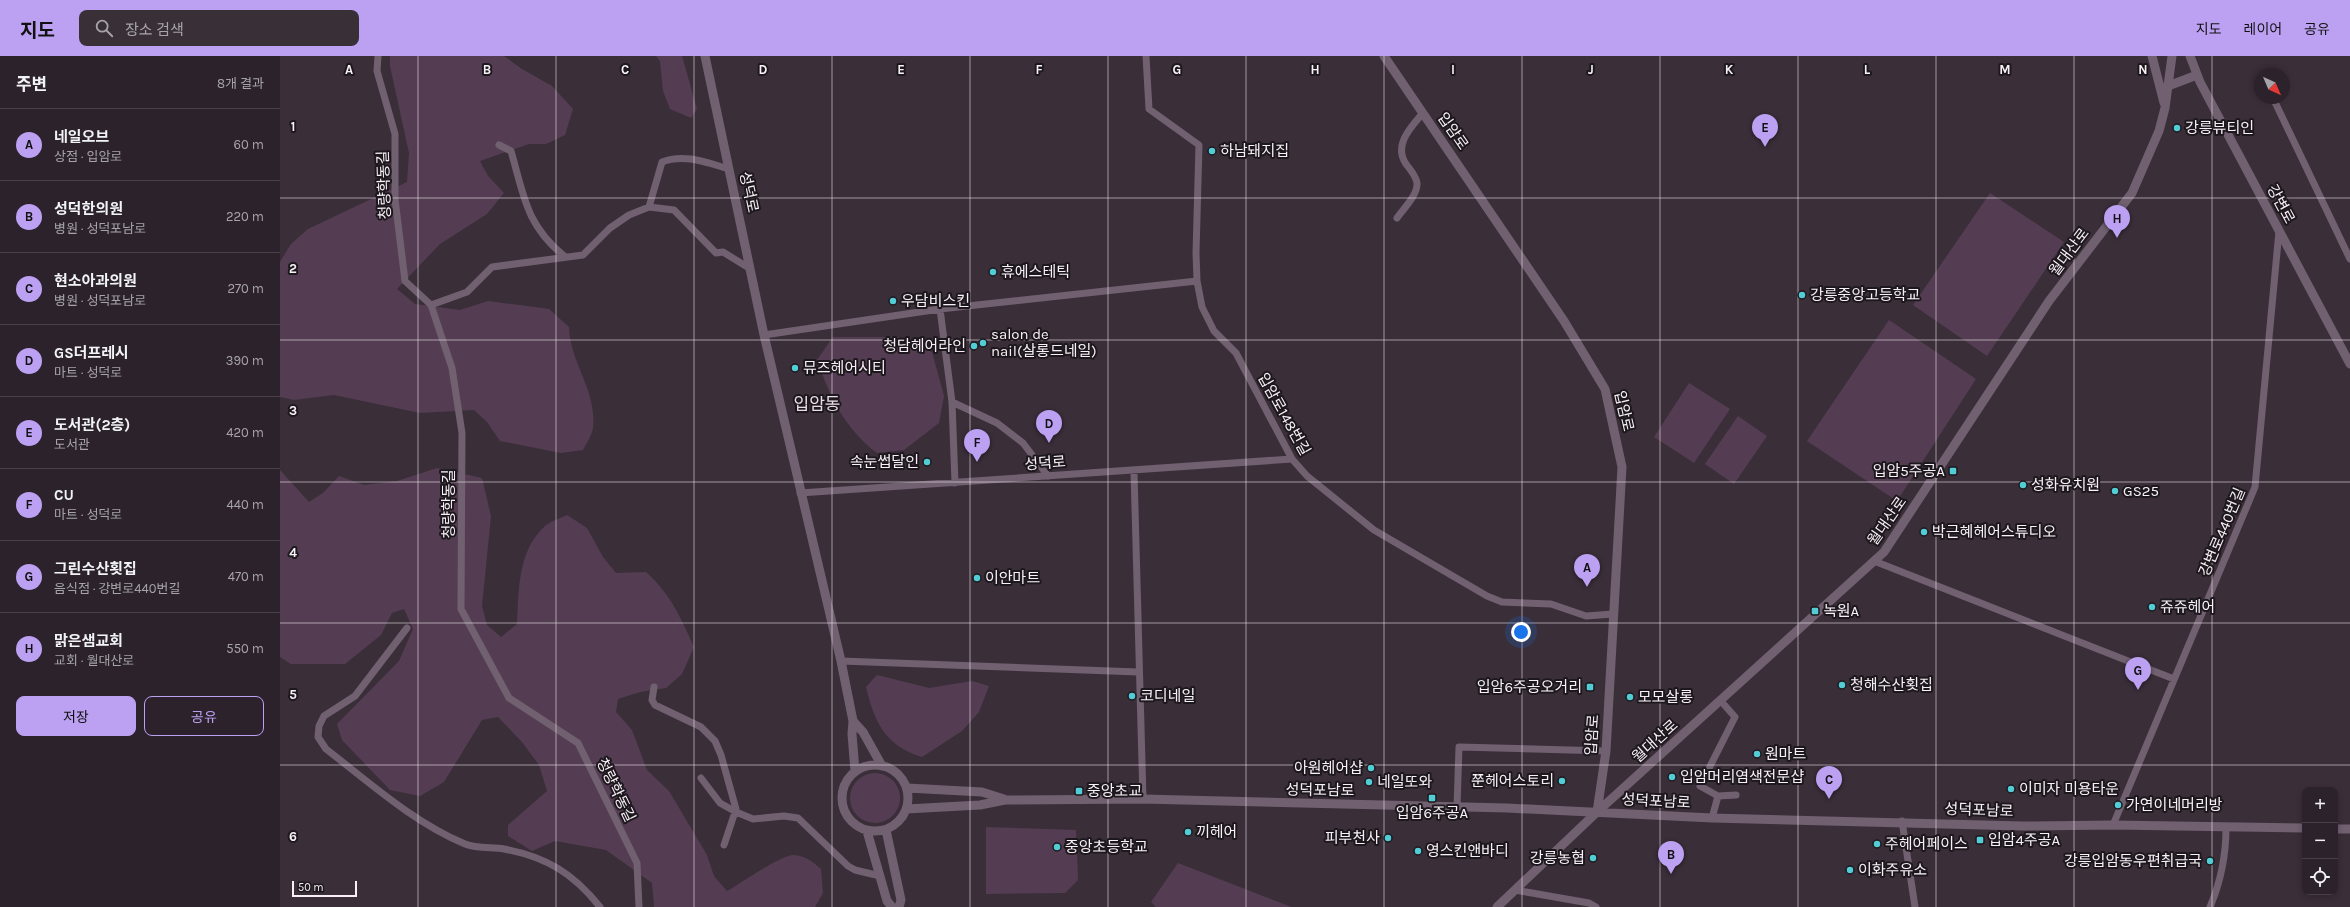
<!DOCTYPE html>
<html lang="ko">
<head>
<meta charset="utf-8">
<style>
  :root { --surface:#2c222b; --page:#382f37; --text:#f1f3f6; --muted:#a6a4a9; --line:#483f47; --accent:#bca0f2 }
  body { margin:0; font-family:Karla,"Noto Sans KR",sans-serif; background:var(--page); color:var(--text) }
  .controls { position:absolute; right:12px; bottom:12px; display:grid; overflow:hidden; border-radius:8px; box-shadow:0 2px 6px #0003 }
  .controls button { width:36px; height:36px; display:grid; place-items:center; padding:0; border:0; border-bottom:1px solid var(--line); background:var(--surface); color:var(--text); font:20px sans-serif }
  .compass { position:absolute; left:1974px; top:12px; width:36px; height:36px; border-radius:50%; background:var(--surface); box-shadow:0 2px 6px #0003; rotate:136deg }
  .scale { position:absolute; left:12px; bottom:10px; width:65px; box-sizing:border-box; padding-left:4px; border:2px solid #f8f0f7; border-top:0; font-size:11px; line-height:14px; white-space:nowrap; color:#f8f0f7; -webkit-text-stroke:3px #1d181d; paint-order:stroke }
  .you { position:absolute; left:1241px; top:576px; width:14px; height:14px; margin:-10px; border:3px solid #fff; border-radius:50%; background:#1a73e8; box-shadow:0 0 0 6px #1a73e833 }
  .badge { display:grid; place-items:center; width:26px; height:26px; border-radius:50%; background:var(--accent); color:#111; font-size:13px; font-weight:700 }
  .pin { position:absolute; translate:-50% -33px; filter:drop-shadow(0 1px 2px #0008) }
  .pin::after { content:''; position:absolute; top:21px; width:14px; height:12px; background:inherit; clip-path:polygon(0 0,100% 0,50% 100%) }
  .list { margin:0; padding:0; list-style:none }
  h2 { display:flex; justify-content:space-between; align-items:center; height:52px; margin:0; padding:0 16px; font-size:17px }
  h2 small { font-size:13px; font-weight:400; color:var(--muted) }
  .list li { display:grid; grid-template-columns:26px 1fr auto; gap:12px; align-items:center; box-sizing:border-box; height:72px; padding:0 16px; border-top:1px solid var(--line) }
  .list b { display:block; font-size:15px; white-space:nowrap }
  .list p { margin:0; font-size:13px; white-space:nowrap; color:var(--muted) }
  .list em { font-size:13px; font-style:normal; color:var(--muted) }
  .actions { display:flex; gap:8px; padding:12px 16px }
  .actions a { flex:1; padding:9px 0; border:1px solid var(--accent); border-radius:8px; text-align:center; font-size:14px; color:var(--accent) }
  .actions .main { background:var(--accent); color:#111 }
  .icon { flex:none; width:22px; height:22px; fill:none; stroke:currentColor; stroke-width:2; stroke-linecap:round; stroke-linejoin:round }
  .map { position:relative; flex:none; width:2070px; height:851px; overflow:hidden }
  header { display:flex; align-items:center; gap:24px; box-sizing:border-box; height:56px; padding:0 20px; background:var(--accent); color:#111 }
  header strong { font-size:19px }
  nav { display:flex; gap:22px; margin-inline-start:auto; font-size:14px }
  .search { width:280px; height:36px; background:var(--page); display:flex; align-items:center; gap:10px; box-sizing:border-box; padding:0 14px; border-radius:8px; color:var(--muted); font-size:15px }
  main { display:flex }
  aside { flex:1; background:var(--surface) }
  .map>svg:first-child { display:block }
  .green { fill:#543d52 }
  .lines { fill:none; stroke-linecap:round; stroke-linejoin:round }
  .minor { stroke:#716070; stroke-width:7 }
  .tertiary { stroke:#716070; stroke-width:9 }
  .grid { fill:none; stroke:#f8f0f7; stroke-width:1; stroke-opacity:0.55 }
  .poi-dot { fill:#52ccd5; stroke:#1d181d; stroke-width:1.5 }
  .labels { text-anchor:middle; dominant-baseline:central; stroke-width:4; stroke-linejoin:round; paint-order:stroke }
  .poi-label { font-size:15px; fill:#f8f0f7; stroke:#1d181d; text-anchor:start }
  .street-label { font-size:15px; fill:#f8f0f7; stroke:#1d181d }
  .quarter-label { font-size:17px; fill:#ebdbe9; stroke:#1d181d }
  .grid-label { font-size:13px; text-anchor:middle; font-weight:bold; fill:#f8f0f7; stroke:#1d181d; stroke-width:4; stroke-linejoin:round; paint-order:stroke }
</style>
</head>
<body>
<header>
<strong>지도</strong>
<div class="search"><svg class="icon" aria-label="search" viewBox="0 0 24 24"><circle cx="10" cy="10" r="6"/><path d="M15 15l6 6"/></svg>장소 검색</div>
<nav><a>지도</a><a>레이어</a><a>공유</a></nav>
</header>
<main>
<aside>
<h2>주변<small>8개 결과</small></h2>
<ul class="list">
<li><span class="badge">A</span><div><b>네일오브</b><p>상점 · 입암로</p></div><em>60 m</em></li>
<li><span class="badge">B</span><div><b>성덕한의원</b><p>병원 · 성덕포남로</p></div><em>220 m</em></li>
<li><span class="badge">C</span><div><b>현소아과의원</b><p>병원 · 성덕포남로</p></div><em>270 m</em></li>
<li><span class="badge">D</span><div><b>GS더프레시</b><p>마트 · 성덕로</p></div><em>390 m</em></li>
<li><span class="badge">E</span><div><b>도서관(2층)</b><p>도서관</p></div><em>420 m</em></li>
<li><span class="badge">F</span><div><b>CU</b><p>마트 · 성덕로</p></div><em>440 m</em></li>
<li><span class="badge">G</span><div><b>그린수산횟집</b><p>음식점 · 강변로440번길</p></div><em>470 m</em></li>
<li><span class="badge">H</span><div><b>맑은샘교회</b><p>교회 · 월대산로</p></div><em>550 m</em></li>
</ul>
<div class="actions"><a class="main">저장</a><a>공유</a></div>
</aside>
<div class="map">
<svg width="2070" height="851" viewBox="0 0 2070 851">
  <rect width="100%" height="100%" fill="#3a2e39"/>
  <!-- green -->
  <path class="green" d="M 110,0 L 224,0 L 242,13 L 272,30 L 293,53 L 285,79 L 266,88 L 249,88 L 200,105 L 208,120 L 224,137 L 207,158 L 160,188 L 117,233 L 135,248 L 180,254 L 208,245 L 269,253 L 289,271 C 290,307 317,334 313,372 C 312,379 306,388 303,394 L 281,397 L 220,385 L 207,366 L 194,354 L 140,357 L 54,339 L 14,344 L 0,341 L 0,206 L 11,188 L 28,173 L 127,126 L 129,97 L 110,10 Z
    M 376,0 L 402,0 L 417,53 L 411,62 L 390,53 L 383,35 L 380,5 Z
    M 1710,137 L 1784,186 L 1707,300 L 1633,249 Z
    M 1609,264 L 1696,323 L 1617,445 L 1527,385 Z
    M 553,281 L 618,281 L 652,296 L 664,340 L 659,367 L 624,394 L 597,397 C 565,373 550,341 537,304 Z
    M 1409,327 L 1450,353 L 1414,407 L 1374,381 Z
    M 1458,360 L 1487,380 L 1454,428 L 1425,408 Z
    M 157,412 L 202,422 L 211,460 L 202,550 L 207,569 L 221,581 L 237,568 C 239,534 237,496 265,470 C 271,465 281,462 287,459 L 307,472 L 323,501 L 336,517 L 366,516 C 391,539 400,560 414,591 L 402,618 L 386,632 L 360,636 L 338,643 L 336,656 L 352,674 L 367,714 L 389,735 L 427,799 L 434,820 L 447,835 C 459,828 503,798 514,799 C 526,800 533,806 541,813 L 543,837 L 535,851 L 374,851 L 372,827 L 326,794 L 275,785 L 252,795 L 228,780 L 228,769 L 267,735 L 259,709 L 242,686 L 218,661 L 202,664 L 164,726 L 140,740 L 110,734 L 62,684 L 57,668 L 119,605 L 133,573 L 124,553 L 112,557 L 101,579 L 65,608 L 11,608 L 0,601 L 0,414 L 29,446 L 43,437 L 59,420 L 84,429 L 117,425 Z
    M 597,619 L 649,632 L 692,625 L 709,630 L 699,656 L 682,675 L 642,701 C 605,690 594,665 586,631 Z
    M570 742a25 25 0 1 1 50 0a25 25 0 1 1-50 0Z
    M 706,771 L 796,774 L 798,824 L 785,837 L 706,838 Z
    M 898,807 L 1009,850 L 1011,851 L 876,851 L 871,846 Z"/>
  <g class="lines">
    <!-- minor -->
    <path class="minor" d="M 98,0 L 97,15 L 115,78 L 115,143 L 125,225 L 151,249 L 172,312 L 182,377 L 181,553 L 229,642 L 298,687 L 357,807 L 359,851
      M 866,0 L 869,53 L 919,89 L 916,197 L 917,225 L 922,251 L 934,275 L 956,297 L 1012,403 L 1027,420 L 1094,474 L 1207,540 L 1222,546 L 1271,548 L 1306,560 L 1333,558
      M 1993,42 L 2070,203
      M 219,89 L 231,95 C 244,140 246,169 284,200
      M 369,151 L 382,106 C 404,97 428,107 449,113
      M 1117,162 C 1123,153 1138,139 1137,127 C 1136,120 1130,113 1126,108 C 1113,89 1131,71 1143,57
      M 151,249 L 187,236 L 212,211 L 303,199 L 330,172 L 349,159 L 369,151 L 394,154 L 436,197 L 443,196 L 469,212
      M 660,253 L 672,346 L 675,427
      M 484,279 L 660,253 L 917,225
      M 672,346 L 717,367 L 743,387 L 768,420
      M 854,416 L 863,743
      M 520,437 L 1012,403
      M 1594,505 L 1894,623
      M 127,572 L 75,640 L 44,660 L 39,670 L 38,681 L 46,693 C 90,727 133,766 185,788 C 197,793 212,791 224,793 C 267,801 294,818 320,851
      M 561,605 L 858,616
      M 374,631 L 372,644 L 375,649 L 421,671 L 435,685 L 441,699 L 456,753 L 444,789
      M 1440,644 L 1455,661 L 1420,730 L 1438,740 L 1456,739
      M 421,722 L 440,747 L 456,756 L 473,763 L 504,760 L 518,762 L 568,810 L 575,814 L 600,820
      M 1177,751 L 1179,691 L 1326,695
      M 1432,762 L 1438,740
      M 1622,765 L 1635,851
      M 1833,769 L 1975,431 L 1999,175
      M 1235,834 L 1309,847 L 1316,851
      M 1930,851 C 1941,825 1946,800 1946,772"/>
    <!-- tertiary -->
    <path class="tertiary" d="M 425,0 L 484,279 L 561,605 L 573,665 L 572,678 L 575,715
      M 1104,0 L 1284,265 L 1325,333 L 1342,411 L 1326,695 L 1317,756
      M 1872,0 L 1884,47
      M 1910,0 L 1920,26 L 2070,308
      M 1888,30 L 1917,19
      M 573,665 L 583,676 L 602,710
      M562 742a33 33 0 1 1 66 0a33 33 0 1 1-66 0Z
      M 627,732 L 702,736 L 724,743
      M 626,753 L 700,749 L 725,744 L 863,743 L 1227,752 L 1432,762 L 1743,770 L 1833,769 L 2025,772
      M 2055,773 L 2070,773
      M 606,774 L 621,844 L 619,851
      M 587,775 L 607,845 L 612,851
      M 1217,851 L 1317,756 L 1604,496 L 1769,245 L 1852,137 L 1879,75 L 1885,52 L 1892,0"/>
  </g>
  <!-- grid -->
  <path class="grid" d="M 138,0 L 138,851M 276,0 L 276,851M 414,0 L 414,851M 552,0 L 552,851M 690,0 L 690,851M 828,0 L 828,851M 966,0 L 966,851M 1104,0 L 1104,851M 1242,0 L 1242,851M 1380,0 L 1380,851M 1518,0 L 1518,851M 1656,0 L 1656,851M 1794,0 L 1794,851M 1932,0 L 1932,851M 0,142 L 2070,142M 0,284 L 2070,284M 0,426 L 2070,426M 0,567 L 2070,567M 0,709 L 2070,709"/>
  <!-- markers -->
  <g class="poi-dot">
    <circle cx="1897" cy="72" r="4"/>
    <circle cx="932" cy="95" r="4"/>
    <circle cx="713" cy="216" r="4"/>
    <circle cx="1522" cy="239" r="4"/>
    <circle cx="613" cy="245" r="4"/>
    <circle cx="703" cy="287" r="4"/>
    <circle cx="694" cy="290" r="4"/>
    <circle cx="515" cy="312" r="4"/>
    <circle cx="647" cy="406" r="4"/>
    <rect x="1669" y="411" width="8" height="8" rx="2"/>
    <circle cx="1743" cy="429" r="4"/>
    <circle cx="1835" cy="435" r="4"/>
    <circle cx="1644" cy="476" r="4"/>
    <circle cx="697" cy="522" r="4"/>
    <circle cx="1872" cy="551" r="4"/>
    <rect x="1531" y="551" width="8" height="8" rx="2"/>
    <circle cx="1562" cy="629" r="4"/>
    <rect x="1306" y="627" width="8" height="8" rx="2"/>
    <circle cx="852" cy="640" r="4"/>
    <circle cx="1350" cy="641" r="4"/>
    <circle cx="1477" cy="698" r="4"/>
    <circle cx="1091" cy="712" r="4"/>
    <circle cx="1392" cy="721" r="4"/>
    <circle cx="1282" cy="725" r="4"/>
    <circle cx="1089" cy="726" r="4"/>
    <circle cx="1731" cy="733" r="4"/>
    <rect x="795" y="731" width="8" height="8" rx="2"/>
    <rect x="1148" y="738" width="8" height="8" rx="2"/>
    <circle cx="1838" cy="749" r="4"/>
    <circle cx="908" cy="776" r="4"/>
    <circle cx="1108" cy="782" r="4"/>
    <rect x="1696" y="780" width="8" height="8" rx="2"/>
    <circle cx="1597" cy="788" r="4"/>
    <circle cx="777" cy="791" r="4"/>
    <circle cx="1138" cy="795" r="4"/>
    <circle cx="1313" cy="802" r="4"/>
    <circle cx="1930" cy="805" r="4"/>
    <circle cx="1570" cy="814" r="4"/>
  </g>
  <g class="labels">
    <!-- poi labels -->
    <g class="poi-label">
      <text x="1905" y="72">강릉뷰티인</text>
      <text x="940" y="95">하남돼지집</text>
      <text x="721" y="216">휴에스테틱</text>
      <text x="1530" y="239">강릉중앙고등학교</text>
      <text x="621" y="245">우담비스킨</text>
      <text x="711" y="278">salon de<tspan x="711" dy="17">nail(살롱드네일)</tspan></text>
      <text x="686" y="290" text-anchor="end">청담헤어라인</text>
      <text x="523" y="312">뮤즈헤어시티</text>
      <text x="639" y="406" text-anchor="end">속눈썹달인</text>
      <text x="1665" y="415" text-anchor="end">입암5주공A</text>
      <text x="1751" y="429">성화유치원</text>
      <text x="1843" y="435">GS25</text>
      <text x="1652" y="476">박근혜헤어스튜디오</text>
      <text x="705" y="522">이안마트</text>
      <text x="1880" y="551">쥬쥬헤어</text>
      <text x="1543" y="555">녹원A</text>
      <text x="1570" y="629">청해수산횟집</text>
      <text x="1302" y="631" text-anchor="end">입암6주공오거리</text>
      <text x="860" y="640">코디네일</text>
      <text x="1358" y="641">모모살롱</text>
      <text x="1485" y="698">원마트</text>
      <text x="1083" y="712" text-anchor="end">아원헤어샵</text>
      <text x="1400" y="721">입암머리염색전문샵</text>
      <text x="1274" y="725" text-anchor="end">쭌헤어스토리</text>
      <text x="1097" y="726">네일또와</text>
      <text x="1739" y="733">이미자 미용타운</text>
      <text x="807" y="735">중앙초교</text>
      <text x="1846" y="749">가연이네머리방</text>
      <text x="1152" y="757" text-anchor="middle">입암6주공A</text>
      <text x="916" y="776">끼헤어</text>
      <text x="1100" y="782" text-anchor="end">피부천사</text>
      <text x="1708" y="784">입암4주공A</text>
      <text x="1605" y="788">주헤어페이스</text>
      <text x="785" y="791">중앙초등학교</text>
      <text x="1146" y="795">영스킨앤바디</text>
      <text x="1305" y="802" text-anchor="end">강릉농협</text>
      <text x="1922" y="805" text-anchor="end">강릉입암동우편취급국</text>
      <text x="1578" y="814">이화주유소</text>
    </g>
    <!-- street labels -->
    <g class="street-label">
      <text transform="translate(1173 75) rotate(55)">입암로</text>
      <text transform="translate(104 129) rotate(-92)">청량학동길</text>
      <text transform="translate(469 136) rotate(78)">성덕로</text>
      <text transform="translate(2001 148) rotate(62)">강변로</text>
      <text transform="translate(1789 196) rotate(-53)">월대산로</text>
      <text transform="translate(1344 355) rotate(77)">입암로</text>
      <text transform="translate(1004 358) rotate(61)">입암로148번길</text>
      <text transform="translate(765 407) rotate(-4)">성덕로</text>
      <text transform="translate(169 448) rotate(-90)">청량학동길</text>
      <text transform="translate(1607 465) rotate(-55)">월대산로</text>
      <text transform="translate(1942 476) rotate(-67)">강변로440번길</text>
      <text transform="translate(1312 679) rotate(-86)">입암로</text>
      <text transform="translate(1375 685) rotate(-42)">월대산로</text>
      <text transform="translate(336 734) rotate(64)">청량학동길</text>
      <text transform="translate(1040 734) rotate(1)">성덕포남로</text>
      <text transform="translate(1376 745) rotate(3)">성덕포남로</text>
      <text transform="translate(1699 754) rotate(2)">성덕포남로</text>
    </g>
    <!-- quarter labels -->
    <g class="quarter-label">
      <text x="537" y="348">입암동</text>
    </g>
  </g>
  <g class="grid-label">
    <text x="69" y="18">A</text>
    <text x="207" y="18">B</text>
    <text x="345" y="18">C</text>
    <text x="483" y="18">D</text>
    <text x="621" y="18">E</text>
    <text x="759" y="18">F</text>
    <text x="897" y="18">G</text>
    <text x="1035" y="18">H</text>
    <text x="1173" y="18">I</text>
    <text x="1311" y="18">J</text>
    <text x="1449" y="18">K</text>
    <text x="1587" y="18">L</text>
    <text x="1725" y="18">M</text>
    <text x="1863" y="18">N</text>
    <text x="13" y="75">1</text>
    <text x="13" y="217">2</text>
    <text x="13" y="359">3</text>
    <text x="13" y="501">4</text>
    <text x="13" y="643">5</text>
    <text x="13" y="785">6</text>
  </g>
</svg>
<div class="controls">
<button>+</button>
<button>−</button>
<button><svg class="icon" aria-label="locate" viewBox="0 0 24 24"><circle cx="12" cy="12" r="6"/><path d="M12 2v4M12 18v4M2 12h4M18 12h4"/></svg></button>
</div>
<svg class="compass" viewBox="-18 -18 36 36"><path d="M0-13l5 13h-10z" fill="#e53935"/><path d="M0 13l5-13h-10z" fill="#a6a4a9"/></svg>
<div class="scale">50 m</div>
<div class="you"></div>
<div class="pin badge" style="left:1307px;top:531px">A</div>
<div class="pin badge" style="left:1391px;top:818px">B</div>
<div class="pin badge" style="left:1549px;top:743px">C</div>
<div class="pin badge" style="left:769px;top:387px">D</div>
<div class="pin badge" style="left:1485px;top:91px">E</div>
<div class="pin badge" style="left:697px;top:406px">F</div>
<div class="pin badge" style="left:1858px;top:634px">G</div>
<div class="pin badge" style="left:1837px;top:182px">H</div>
</div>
</main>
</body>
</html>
